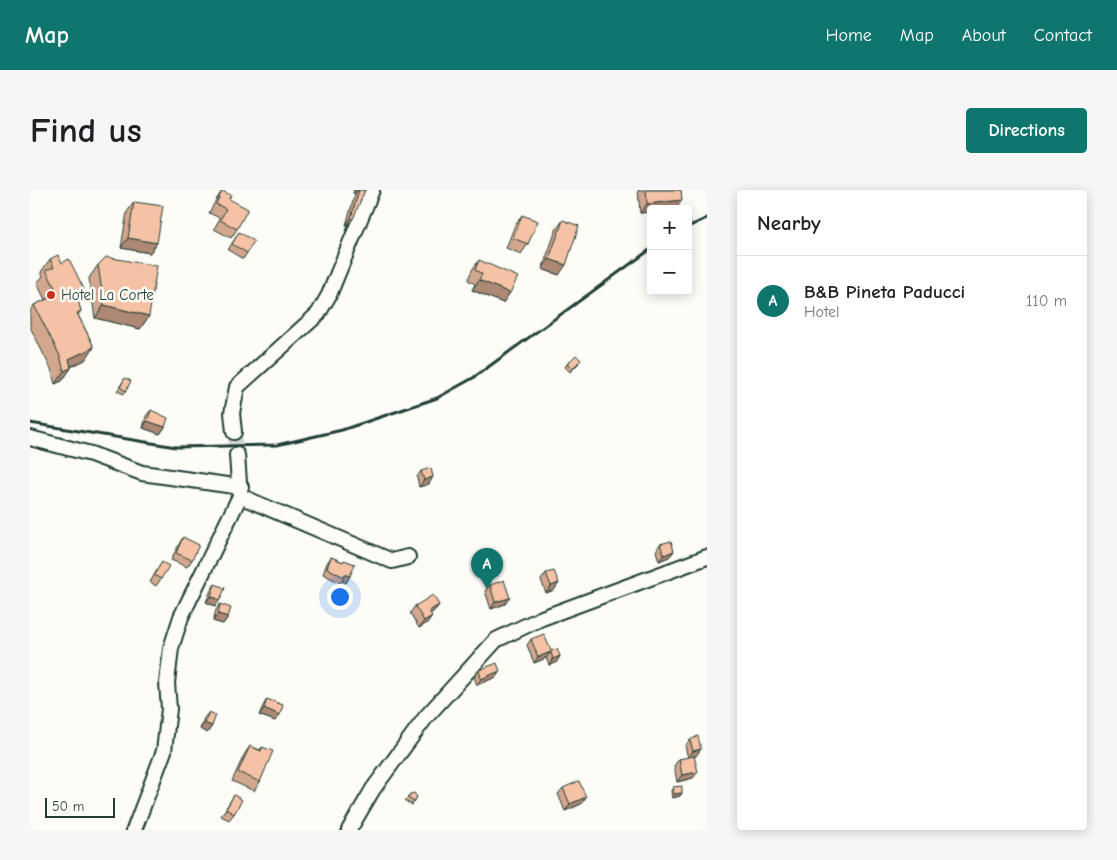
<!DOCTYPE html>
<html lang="en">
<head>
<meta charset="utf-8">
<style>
  :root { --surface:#fff; --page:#f6f6f6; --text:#202124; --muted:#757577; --line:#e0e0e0; --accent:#0f766e }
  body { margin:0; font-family:"Comic Neue",sans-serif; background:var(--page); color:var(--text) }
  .controls { position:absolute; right:15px; top:15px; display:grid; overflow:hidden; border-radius:5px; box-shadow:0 2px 12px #0003 }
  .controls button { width:45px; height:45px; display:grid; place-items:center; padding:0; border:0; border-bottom:1px solid var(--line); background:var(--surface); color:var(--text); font:25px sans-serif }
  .scale { position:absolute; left:15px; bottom:12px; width:70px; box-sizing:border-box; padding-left:5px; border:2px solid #1f3d34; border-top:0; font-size:14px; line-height:18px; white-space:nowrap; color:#1f3d34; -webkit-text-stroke:4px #fdfcf7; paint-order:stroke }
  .you { position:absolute; left:309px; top:406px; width:18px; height:18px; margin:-12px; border:4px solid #fff; border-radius:50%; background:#1a73e8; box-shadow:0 0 0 8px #1a73e833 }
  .badge { display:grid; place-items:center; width:32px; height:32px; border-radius:50%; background:var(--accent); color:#fff; font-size:16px; font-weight:700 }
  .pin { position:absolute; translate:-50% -41px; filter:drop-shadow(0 1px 2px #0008) }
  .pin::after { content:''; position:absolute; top:26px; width:18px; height:15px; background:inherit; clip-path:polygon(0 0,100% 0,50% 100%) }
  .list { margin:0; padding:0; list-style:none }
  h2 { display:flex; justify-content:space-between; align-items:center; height:65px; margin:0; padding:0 20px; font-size:21px }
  h2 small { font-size:16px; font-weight:400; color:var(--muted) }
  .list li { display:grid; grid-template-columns:32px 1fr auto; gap:15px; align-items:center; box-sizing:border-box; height:90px; padding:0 20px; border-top:1px solid var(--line) }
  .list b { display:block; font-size:19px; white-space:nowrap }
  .list p { margin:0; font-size:16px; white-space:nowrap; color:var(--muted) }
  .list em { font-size:16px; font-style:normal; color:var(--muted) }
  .map { position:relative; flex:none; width:677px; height:640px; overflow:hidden; border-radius:5px }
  header { display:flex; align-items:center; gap:30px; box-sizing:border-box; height:70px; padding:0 25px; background:var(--accent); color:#fff }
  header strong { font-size:24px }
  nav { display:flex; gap:28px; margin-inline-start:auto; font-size:18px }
  .intro { display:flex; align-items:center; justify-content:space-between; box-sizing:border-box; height:120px; padding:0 30px }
  h1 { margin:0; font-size:35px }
  .button { padding:12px 22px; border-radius:5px; background:var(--accent); color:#fff; font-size:18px; font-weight:700 }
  main { display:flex; gap:30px; padding:0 30px }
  aside { flex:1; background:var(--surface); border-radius:5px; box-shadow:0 2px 12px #0003 }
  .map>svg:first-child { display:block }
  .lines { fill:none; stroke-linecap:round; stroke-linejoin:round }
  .minor-tunnel { stroke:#d1d6d0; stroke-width:14; stroke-dasharray:14 7; stroke-linecap:butt }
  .minor-casing { stroke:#1f3d34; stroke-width:18 }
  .minor { stroke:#fdfcf7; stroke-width:14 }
  .rail { stroke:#1f3d34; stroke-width:3 }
  .wall { fill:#d3a78e; stroke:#1f3d34 }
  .shaded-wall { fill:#ac8874; stroke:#1f3d34 }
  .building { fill:#f5c2a5; stroke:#1f3d34 }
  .poi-dot { fill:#c8321e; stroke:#fdfcf7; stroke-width:2 }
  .labels { text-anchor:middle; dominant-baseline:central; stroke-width:5; stroke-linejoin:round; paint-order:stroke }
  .poi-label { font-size:15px; fill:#1f3d34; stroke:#fdfcf7; text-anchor:start }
</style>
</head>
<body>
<header>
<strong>Map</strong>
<nav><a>Home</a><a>Map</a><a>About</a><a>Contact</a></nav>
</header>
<div class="intro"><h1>Find us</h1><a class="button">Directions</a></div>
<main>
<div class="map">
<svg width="677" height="640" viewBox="0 0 677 640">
  <rect width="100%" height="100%" fill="#fdfcf7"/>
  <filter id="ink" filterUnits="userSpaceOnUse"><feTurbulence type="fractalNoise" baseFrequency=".02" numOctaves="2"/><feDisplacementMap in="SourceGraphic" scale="10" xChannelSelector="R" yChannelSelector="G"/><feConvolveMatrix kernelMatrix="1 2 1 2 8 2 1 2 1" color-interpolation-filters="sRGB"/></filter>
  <g filter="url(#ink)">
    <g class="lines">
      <!-- minor-tunnel -->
      <path class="minor-tunnel" d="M 204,242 L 207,265"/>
      <defs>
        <path id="minor" d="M 204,242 L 202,223 L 207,197 L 288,124 L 299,105 L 342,0
          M 0,248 L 61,264 L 112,283 L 211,297
          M 210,306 L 362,371 L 378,367
          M 104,640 L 134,561 L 139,519 L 137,493 L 141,458 L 151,427 L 210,306 L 207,265
          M 319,640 L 343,599 L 396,527 L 466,450 L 512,428 L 677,367"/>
      </defs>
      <!-- minor casing -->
      <use href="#minor" class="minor-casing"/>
      <!-- minor -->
      <use href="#minor" class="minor"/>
      <!-- rail -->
      <path class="rail" d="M 658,37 L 677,28
        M 0,233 L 146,257 L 247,255 L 312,240 L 407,208 L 443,188 L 621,59"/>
    </g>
    <!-- wall -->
    <path class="wall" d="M 324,0 L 335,0 L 318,35 L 316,35 L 325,4 L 323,3 Z
      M 608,0 L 651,0 L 621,19 L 621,22 L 610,23 Z
      M 192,1 L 199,9 L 207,39 L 201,48 L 184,39 L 190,28 L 179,23 L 186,10 Z
      M 104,12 L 120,63 L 91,58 L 97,22 Z
      M 492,25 L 498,54 L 491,64 L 476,58 L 485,35 Z
      M 533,30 L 529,85 L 512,79 L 526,40 Z
      M 209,42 L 217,63 L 213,69 L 198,60 Z
      M 20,69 L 47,109 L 51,121 L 48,125 L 64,157 L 55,170 L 41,177 L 41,178 L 32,191 L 25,194 L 21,179 L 0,137 L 0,121 L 4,115 L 15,110 L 7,93 L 13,86 L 11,82 Z
      M 449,70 L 473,113 L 442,100 L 445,94 L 438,90 L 442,80 Z
      M 68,75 L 119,126 L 110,139 L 65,128 L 59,88 Z
      M 549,173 L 540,182 L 535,177 L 537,174 Z
      M 95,188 L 96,201 L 94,204 L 87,201 Z
      M 121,220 L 135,237 L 130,244 L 113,238 L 116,226 Z
      M 391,281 L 399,294 L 389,297 L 387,287 Z
      M 153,347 L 162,370 L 157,377 L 141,370 L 149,354 Z
      M 630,354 L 644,361 L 639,367 L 629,371 L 626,361 Z
      M 301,367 L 313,372 L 320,386 L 316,393 L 312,391 L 310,393 L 293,384 L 297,373 Z
      M 132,372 L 131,389 L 126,396 L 120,392 Z
      M 516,383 L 529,393 L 524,400 L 516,403 L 511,390 Z
      M 185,394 L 185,416 L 176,412 L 181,400 Z
      M 460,395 L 475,414 L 461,419 L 455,401 Z
      M 190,414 L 198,427 L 193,434 L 183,431 L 186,420 Z
      M 409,415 L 404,421 L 400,424 L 397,433 L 389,438 L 380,423 L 385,416 Z
      M 501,449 L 530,466 L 526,473 L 519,475 L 516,468 L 504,473 L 497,455 Z
      M 449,480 L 470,481 L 466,487 L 447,495 L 444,487 Z
      M 237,509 L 245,531 L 229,525 L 233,516 Z
      M 179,522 L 182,536 L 177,543 L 170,539 L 174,528 Z
      M 660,550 L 666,566 L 663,567 L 663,588 L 647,592 L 644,576 L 649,569 L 658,568 L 655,556 Z
      M 220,556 L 230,560 L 232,557 L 230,592 L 224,601 L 202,591 L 214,565 Z
      M 643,597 L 652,603 L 650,606 L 642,608 L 641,601 Z
      M 533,598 L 551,614 L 535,621 L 528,604 Z
      M 380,604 L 387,607 L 382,615 L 375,611 Z
      M 204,605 L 204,624 L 199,630 L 191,626 Z"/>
    <!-- shaded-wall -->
    <path class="shaded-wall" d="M 324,0 L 328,0 L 325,4 L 323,3 Z
      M 652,10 L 646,19 L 621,19 L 621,22 L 610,23 L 617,14 Z
      M 321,28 L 323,29 L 318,35 L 316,35 Z
      M 98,48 L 127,53 L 120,63 L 91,58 Z
      M 519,69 L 536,75 L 529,85 L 512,79 Z
      M 449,90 L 480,103 L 473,113 L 442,100 Z
      M 54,99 L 45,112 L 46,103 Z
      M 74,115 L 119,126 L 110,139 L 65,128 Z
      M 64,157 L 55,170 L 33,180 L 39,169 Z
      M 41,178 L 32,191 L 25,194 L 34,181 Z
      M 117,231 L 135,237 L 130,244 L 113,238 Z
      M 403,287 L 399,294 L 389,297 L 394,290 Z
      M 644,361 L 639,367 L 629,371 L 634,365 Z
      M 315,384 L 320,386 L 316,393 L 312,391 Z
      M 529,393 L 524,400 L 516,403 L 521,396 Z
      M 181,406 L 190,410 L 185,416 L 176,412 Z
      M 480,408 L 475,414 L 461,419 L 465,412 Z
      M 409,415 L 404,421 L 394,428 L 399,421 Z
      M 188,424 L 198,427 L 193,434 L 183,431 Z
      M 402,426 L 397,433 L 389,438 L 394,431 Z
      M 521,462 L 516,468 L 504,473 L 508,467 Z
      M 530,466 L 526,473 L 519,475 L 523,469 Z
      M 470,481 L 466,487 L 447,495 L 451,489 Z
      M 234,518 L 250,525 L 245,531 L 229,525 Z
      M 174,533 L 182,536 L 177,543 L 170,539 Z
      M 671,559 L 666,566 L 658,568 L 663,561 Z
      M 668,582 L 663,588 L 647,592 L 652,585 Z
      M 652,603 L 650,606 L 642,608 L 644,604 Z
      M 556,607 L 551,614 L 535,621 L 540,614 Z"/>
    <!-- building -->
    <path class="building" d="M 329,0 L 335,0 L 323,29 L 321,28 Z
      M 616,0 L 651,0 L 652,10 L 617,14 Z
      M 192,1 L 201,5 L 199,9 L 218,19 L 207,39 L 190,30 L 196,19 L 186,14 Z
      M 104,12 L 133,16 L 127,53 L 98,48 Z
      M 492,25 L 508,31 L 498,54 L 483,48 Z
      M 533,30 L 549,36 L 536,75 L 519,69 Z
      M 209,42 L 224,51 L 217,63 L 202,54 Z
      M 28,65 L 32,73 L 39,69 L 54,99 L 46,103 L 51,121 L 47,123 L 64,157 L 39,169 L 41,178 L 34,181 L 30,166 L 4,115 L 28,104 L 16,80 L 24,77 L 20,69 Z
      M 76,67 L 127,76 L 119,126 L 74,115 L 68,75 Z
      M 449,70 L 488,87 L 480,103 L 449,90 L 452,84 L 445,80 Z
      M 546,165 L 551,170 L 542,179 L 537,174 Z
      M 95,188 L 101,191 L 96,201 L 90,197 Z
      M 121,220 L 138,228 L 135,237 L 117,231 Z
      M 401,278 L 403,287 L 394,290 L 391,281 Z
      M 153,347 L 169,355 L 162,370 L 146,363 Z
      M 641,351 L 644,361 L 634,365 L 630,354 Z
      M 301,367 L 313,372 L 314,370 L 325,374 L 320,386 L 315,384 L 314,387 L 297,378 Z
      M 132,372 L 139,376 L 131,389 L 124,385 Z
      M 524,381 L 529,393 L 521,396 L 516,383 Z
      M 474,390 L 480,408 L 465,412 L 460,395 Z
      M 185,394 L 195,398 L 190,410 L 181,406 Z
      M 403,405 L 409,415 L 399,421 L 402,426 L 394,431 L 385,416 Z
      M 190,414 L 201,418 L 198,427 L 188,424 Z
      M 514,444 L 521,461 L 527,459 L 530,466 L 523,469 L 521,462 L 508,467 L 501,449 Z
      M 467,473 L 470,481 L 451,489 L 449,480 Z
      M 237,509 L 253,515 L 250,525 L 234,518 Z
      M 179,522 L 186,525 L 182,536 L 174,533 Z
      M 668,546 L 671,559 L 663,561 L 660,550 Z
      M 220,556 L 231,561 L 232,557 L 243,561 L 230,592 L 208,582 Z
      M 664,566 L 668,582 L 652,585 L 649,569 Z
      M 549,591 L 556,607 L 540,614 L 533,598 Z
      M 652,596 L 652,603 L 644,604 L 643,597 Z
      M 384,603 L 387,607 L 384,612 L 378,608 L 380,604 Z
      M 204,605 L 212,610 L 204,624 L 196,619 Z"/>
  </g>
  <!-- markers -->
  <circle class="poi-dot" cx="21" cy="105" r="5"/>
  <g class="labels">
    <!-- poi labels -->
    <g class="poi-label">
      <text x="31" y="105">Hotel La Corte</text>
    </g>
  </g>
</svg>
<div class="controls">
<button>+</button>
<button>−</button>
</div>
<div class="scale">50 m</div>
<div class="you"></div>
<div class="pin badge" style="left:457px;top:399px">A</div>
</div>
<aside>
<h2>Nearby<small></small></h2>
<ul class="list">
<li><span class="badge">A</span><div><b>B&amp;B Pineta Paducci</b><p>Hotel</p></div><em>110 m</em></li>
</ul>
</aside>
</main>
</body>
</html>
